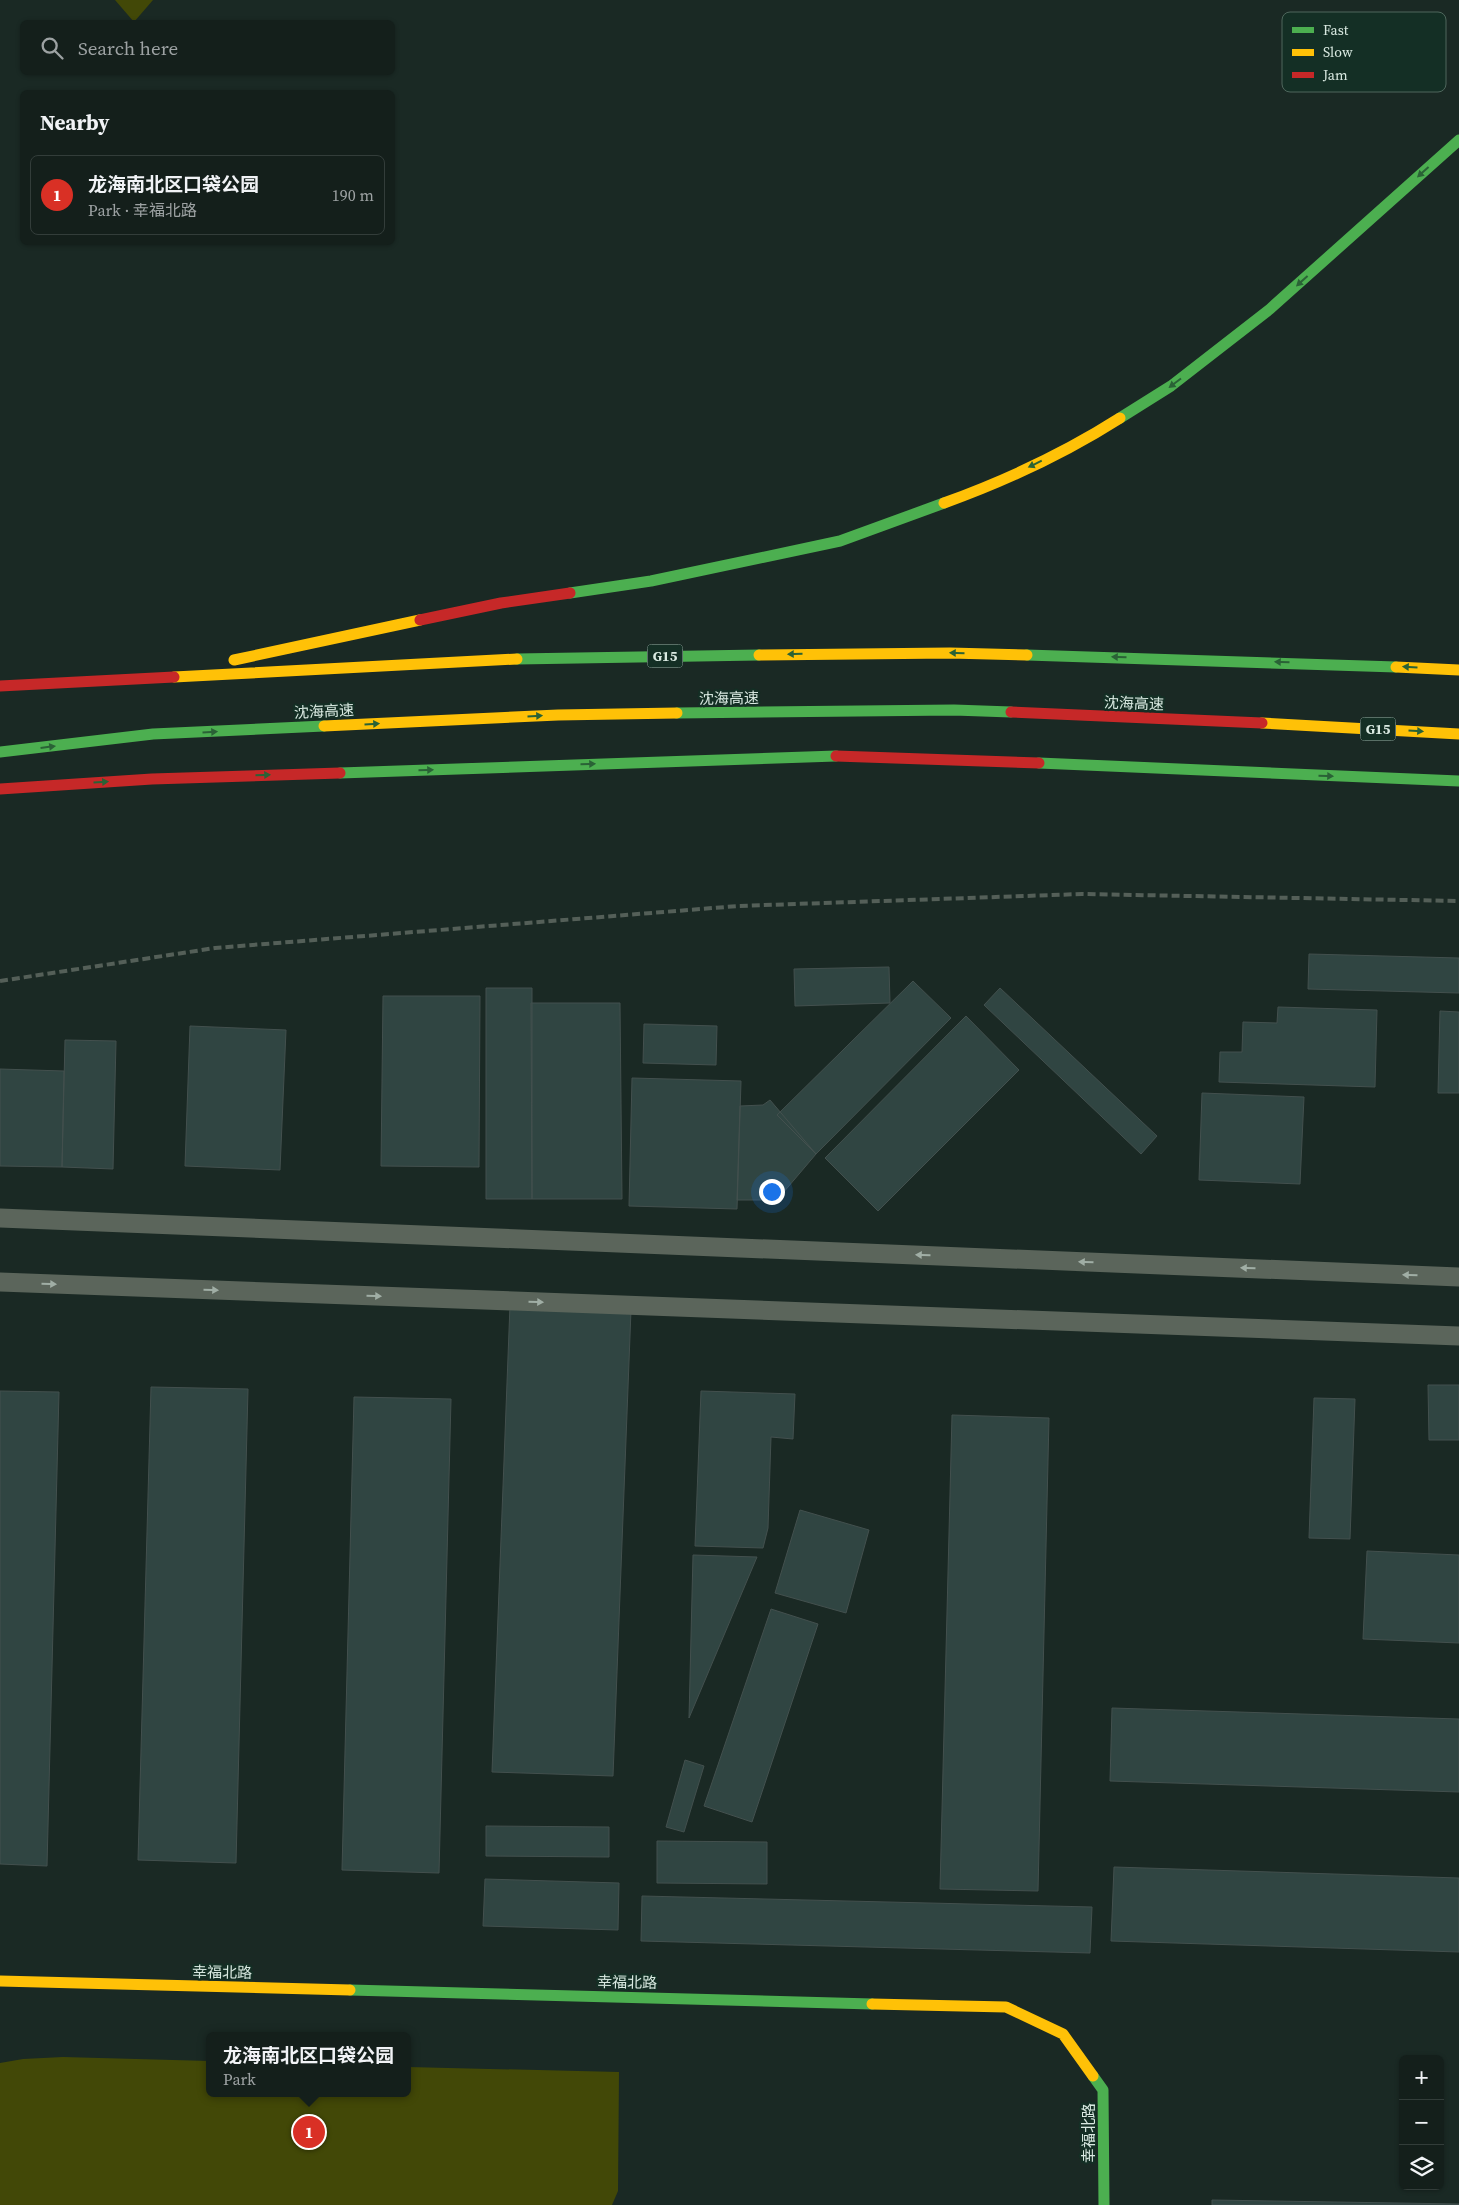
<!DOCTYPE html>
<html lang="en">
<head>
<meta charset="utf-8">
<style>
  :root { --surface:#141f1b; --page:#1d2724; --text:#f1f3f6; --muted:#9da2a3; --line:#333d3a; --accent:#d93025 }
  body { margin:0; font-family:"Source Serif 4","Noto Sans SC",serif; background:var(--page); color:var(--text) }
  .controls { position:absolute; right:15px; bottom:15px; display:grid; overflow:hidden; border-radius:8px; box-shadow:0 1px 4px #0004 }
  .controls button { width:45px; height:45px; display:grid; place-items:center; padding:0; border:0; border-bottom:1px solid var(--line); background:var(--surface); color:var(--text); font:25px sans-serif }
  .you { position:absolute; left:771px; top:1191px; width:18px; height:18px; margin:-12px; border:4px solid #fff; border-radius:50%; background:#1a73e8; box-shadow:0 0 0 8px #1a73e833 }
  .badge { display:grid; place-items:center; width:32px; height:32px; border-radius:50%; background:var(--accent); color:#fff; font-size:16px; font-weight:700 }
  .pin { position:absolute; translate:-50% -50%; border:2px solid #fff; box-shadow:0 1px 5px #0006 }
  .popup { position:absolute; left:206px; top:2032px; width:205px; height:65px; box-sizing:border-box; display:grid; place-content:center; border-radius:8px; background:var(--surface); filter:drop-shadow(0 1px 4px #0005); font-size:16px; white-space:nowrap; color:var(--muted) }
  .popup b { font-size:19px; color:var(--text) }
  .popup::after { content:''; position:absolute; left:50%; top:100%; margin-left:-10px; border:10px solid transparent; border-top-color:var(--surface) }
  .list { margin:0; padding:0; list-style:none }
  h2 { display:flex; justify-content:space-between; align-items:center; height:65px; margin:0; padding:0 20px; font-size:21px }
  h2 small { font-size:16px; font-weight:400; color:var(--muted) }
  .list li { display:grid; grid-template-columns:32px 1fr auto; gap:15px; align-items:center; box-sizing:border-box; height:80px; margin:0 10px 10px; padding:0 10px; border:1px solid var(--line); border-radius:8px }
  .list b { display:block; font-size:19px; white-space:nowrap }
  .list p { margin:0; font-size:16px; white-space:nowrap; color:var(--muted) }
  .list em { font-size:16px; font-style:normal; color:var(--muted) }
  .icon { flex:none; width:28px; height:28px; fill:none; stroke:currentColor; stroke-width:2; stroke-linecap:round; stroke-linejoin:round }
  .map { position:relative; flex:none; width:1459px; height:2205px; overflow:hidden }
  .search { position:absolute; background:var(--surface); box-shadow:0 1px 4px #0004; left:20px; top:20px; width:375px; height:55px; display:flex; align-items:center; gap:12px; box-sizing:border-box; padding:0 18px; border-radius:8px; color:var(--muted); font-size:19px }
  .panel { position:absolute; background:var(--surface); box-shadow:0 1px 4px #0004; left:20px; top:90px; width:375px; height:155px; border-radius:8px }
  .map>svg:first-child { display:block }
  .green { fill:#424807 }
  .building { fill:#304542; stroke:#43504e }
  .lines { fill:none; stroke-linecap:round; stroke-linejoin:round }
  .lane { stroke:#5b655b; stroke-width:19 }
  .fast { stroke:#4caf50; stroke-width:11 }
  .slow { stroke:#ffc107; stroke-width:11 }
  .jam { stroke:#c62828; stroke-width:11 }
  .rail { stroke:#545f58; stroke-width:4; stroke-dasharray:8 4; stroke-linecap:butt }
  .oneway { fill:#2a6236 }
  .oneway2 { fill:#a0aea5 }
  .labels { text-anchor:middle; dominant-baseline:central; stroke-width:4.5; stroke-linejoin:round; paint-order:stroke }
  .shield { fill:#142f25; stroke:#9eb1a9; stroke-width:1 }
  .shield-label { font-size:14px; font-weight:bold; fill:#d9e9e1 }
  .street-label { font-size:15px; fill:#d9e9e1; stroke:#142f25 }
  .key { fill:#142f25; stroke:#4f675d; stroke-width:1 }
  .key-label { font-size:14px; fill:#d9e9e1 }
</style>
</head>
<body>
<div class="map">
<svg width="1459" height="2205" viewBox="0 0 1459 2205">
  <rect width="100%" height="100%" fill="#1a2924"/>
  <!-- green -->
  <path class="green" d="M 115,0 L 153,0 L 134,22 Z
    M 63,2057 L 210,2061 L 210,2093 L 408,2093 L 408,2067 L 619,2072 L 618,2191 L 612,2205 L 0,2205 L 0,2063 L 23,2059 Z"/>
  <!-- building -->
  <path class="building" d="M 1309,954 L 1459,958 L 1459,993 L 1308,989 Z
    M 889,967 L 890,1003 L 795,1006 L 794,969 Z
    M 913,981 L 951,1018 L 816,1154 L 777,1115 Z
    M 486,988 L 532,988 L 532,1199 L 486,1199 Z
    M 1000,988 L 1157,1136 L 1141,1154 L 984,1005 Z
    M 383,996 L 480,996 L 479,1167 L 381,1166 Z
    M 531,1003 L 620,1003 L 622,1199 L 532,1199 Z
    M 1278,1007 L 1377,1010 L 1375,1087 L 1219,1082 L 1220,1052 L 1242,1052 L 1243,1022 L 1277,1023 Z
    M 1440,1011 L 1459,1012 L 1459,1093 L 1438,1093 Z
    M 966,1016 L 1019,1070 L 878,1211 L 825,1158 Z
    M 644,1024 L 717,1026 L 716,1065 L 643,1063 Z
    M 190,1026 L 286,1030 L 280,1170 L 185,1166 Z
    M 65,1040 L 116,1041 L 113,1169 L 62,1167 Z
    M 0,1069 L 64,1071 L 62,1167 L 0,1166 Z
    M 632,1078 L 741,1081 L 737,1209 L 629,1206 Z
    M 1202,1093 L 1304,1097 L 1300,1184 L 1199,1180 Z
    M 770,1100 L 816,1154 L 777,1200 L 737,1200 L 740,1106 L 763,1105 Z
    M 510,1305 L 631,1310 L 613,1776 L 492,1772 Z
    M 1428,1385 L 1459,1385 L 1459,1440 L 1429,1440 Z
    M 151,1387 L 248,1389 L 236,1863 L 138,1860 Z
    M 0,1391 L 59,1392 L 47,1866 L 0,1864 Z
    M 701,1391 L 795,1394 L 793,1439 L 771,1437 L 768,1528 L 763,1548 L 695,1546 Z
    M 354,1397 L 451,1399 L 439,1873 L 342,1870 Z
    M 1314,1398 L 1355,1399 L 1350,1539 L 1309,1538 Z
    M 952,1415 L 1049,1418 L 1038,1891 L 940,1889 Z
    M 800,1510 L 869,1530 L 846,1613 L 775,1593 Z
    M 1367,1551 L 1459,1555 L 1459,1643 L 1363,1639 Z
    M 693,1555 L 757,1557 L 689,1718 Z
    M 771,1609 L 818,1624 L 752,1822 L 704,1806 Z
    M 1112,1708 L 1459,1719 L 1459,1792 L 1110,1781 Z
    M 685,1760 L 704,1766 L 684,1832 L 666,1827 Z
    M 486,1826 L 609,1827 L 609,1857 L 486,1856 Z
    M 657,1841 L 767,1842 L 767,1884 L 657,1883 Z
    M 1114,1867 L 1459,1878 L 1459,1952 L 1111,1941 Z
    M 485,1879 L 619,1883 L 618,1930 L 483,1926 Z
    M 642,1896 L 1092,1907 L 1090,1953 L 641,1941 Z
    M 1212,2200 L 1459,2204 L 1459,2205 L 1212,2205 Z"/>
  <g class="lines">
    <!-- lane -->
    <path class="lane" d="M 0,1218 L 1459,1277
      M 0,1282 L 1459,1336"/>
    <!-- fast -->
    <path class="fast" d="M 1120,418 L 1171,386 L 1270,309 L 1459,140
      M 570,593 L 651,581 L 840,541 L 944,503
      M 1027,655 L 1396,667
      M 517,659 L 759,655
      M 677,713 L 954,710 L 1011,712
      M 0,752 L 153,734 L 324,726
      M 1039,763 L 1459,781
      M 340,773 L 836,756
      M 350,1990 L 872,2004
      M 1093,2076 L 1103,2090 L 1104,2205"/>
    <!-- slow -->
    <path class="slow" d="M 944,503 C 1005,481 1065,453 1120,418
      M 759,655 L 950,653 L 1027,655
      M 234,660 L 420,620
      M 1396,667 L 1459,670
      M 174,677 L 517,659
      M 1262,723 L 1459,734
      M 324,726 L 558,715 L 677,713
      M 0,1981 L 350,1990
      M 872,2004 L 1006,2007 L 1063,2034 L 1093,2076"/>
    <!-- jam -->
    <path class="jam" d="M 420,620 L 501,603 L 570,593
      M 0,686 L 174,677
      M 1011,712 L 1262,723
      M 836,756 L 1039,763
      M 0,789 L 152,779 L 340,773"/>
    <!-- rail -->
    <path class="rail" d="M 0,981 L 215,948 L 738,906 L 1082,894 L 1459,901"/>
  </g>
  <!-- one-way arrows -->
  <defs><path id="oneway-solid" d="M-6-.8H1V-3.2L6.5 0L1 3.2V.8H-6Z" transform="scale(1.25)"/></defs>
  <g class="oneway">
    <use href="#oneway-solid" transform="translate(1423 172) rotate(138)"/>
    <use href="#oneway-solid" transform="translate(1302 281) rotate(138)"/>
    <use href="#oneway-solid" transform="translate(1175 383) rotate(143)"/>
    <use href="#oneway-solid" transform="translate(1035 464) rotate(154)"/>
    <use href="#oneway-solid" transform="translate(957 653) rotate(-179)"/>
    <use href="#oneway-solid" transform="translate(795 654) rotate(179)"/>
    <use href="#oneway-solid" transform="translate(1119 657) rotate(-178)"/>
    <use href="#oneway-solid" transform="translate(1282 662) rotate(-178)"/>
    <use href="#oneway-solid" transform="translate(1410 667) rotate(-177)"/>
    <use href="#oneway-solid" transform="translate(535 716) rotate(-3)"/>
    <use href="#oneway-solid" transform="translate(372 724) rotate(-3)"/>
    <use href="#oneway-solid" transform="translate(1416 731) rotate(3)"/>
    <use href="#oneway-solid" transform="translate(210 732) rotate(-3)"/>
    <use href="#oneway-solid" transform="translate(48 747) rotate(-7)"/>
    <use href="#oneway-solid" transform="translate(588 764) rotate(-2)"/>
    <use href="#oneway-solid" transform="translate(426 770) rotate(-2)"/>
    <use href="#oneway-solid" transform="translate(263 775) rotate(-2)"/>
    <use href="#oneway-solid" transform="translate(1326 776) rotate(2)"/>
    <use href="#oneway-solid" transform="translate(101 782) rotate(-4)"/>
  </g>
  <g class="oneway2">
    <use href="#oneway-solid" transform="translate(923 1255) rotate(-178)"/>
    <use href="#oneway-solid" transform="translate(1086 1262) rotate(-178)"/>
    <use href="#oneway-solid" transform="translate(1248 1268) rotate(-178)"/>
    <use href="#oneway-solid" transform="translate(1410 1275) rotate(-178)"/>
    <use href="#oneway-solid" transform="translate(49 1284) rotate(2)"/>
    <use href="#oneway-solid" transform="translate(211 1290) rotate(2)"/>
    <use href="#oneway-solid" transform="translate(374 1296) rotate(2)"/>
    <use href="#oneway-solid" transform="translate(536 1302) rotate(2)"/>
  </g>
  <g class="labels">
    <!-- shield labels -->
    <g class="shield">
      <rect x="647.5" y="644.5" width="35" height="23" rx="4"/>
      <rect x="1360.5" y="717.5" width="35" height="23" rx="4"/>
    </g>
    <g class="shield-label">
      <text x="665" y="656">G15</text>
      <text x="1378" y="729">G15</text>
    </g>
    <!-- street labels -->
    <g class="street-label">
      <text transform="translate(729 698) rotate(-1)">沈海高速</text>
      <text transform="translate(1134 703) rotate(2)">沈海高速</text>
      <text transform="translate(324 711) rotate(-3)">沈海高速</text>
      <text transform="translate(222 1972) rotate(1)">幸福北路</text>
      <text transform="translate(627 1982) rotate(1)">幸福北路</text>
      <text transform="translate(1088 2133) rotate(-90)">幸福北路</text>
    </g>
  </g>
  <!-- legend -->
  <rect x="1282" y="12" width="164" height="80" rx="8" class="key"/>
  <rect x="1292" y="27" width="22" height="6" fill="#4caf50"/>
  <rect x="1292" y="49" width="22" height="7" fill="#ffc107"/>
  <rect x="1292" y="72" width="22" height="6" fill="#c62828"/>
  <g class="key-label">
    <text x="1323" y="35">Fast</text>
    <text x="1323" y="57">Slow</text>
    <text x="1323" y="80">Jam</text>
  </g>
</svg>
<div class="controls">
<button>+</button>
<button>−</button>
<button><svg class="icon" aria-label="layers" viewBox="0 0 24 24"><path d="M12 4l9 5-9 5-9-5zM3 14l9 5 9-5"/></svg></button>
</div>
<div class="you"></div>
<div class="pin badge" style="left:309px;top:2132px">1</div>
<div class="popup"><b>龙海南北区口袋公园</b>Park</div>
<div class="search"><svg class="icon" aria-label="search" viewBox="0 0 24 24"><circle cx="10" cy="10" r="6"/><path d="M15 15l6 6"/></svg>Search here</div>
<section class="panel">
<h2>Nearby<small></small></h2>
<ul class="list">
<li><span class="badge">1</span><div><b>龙海南北区口袋公园</b><p>Park · 幸福北路</p></div><em>190 m</em></li>
</ul>
</section>
</div>
</body>
</html>
